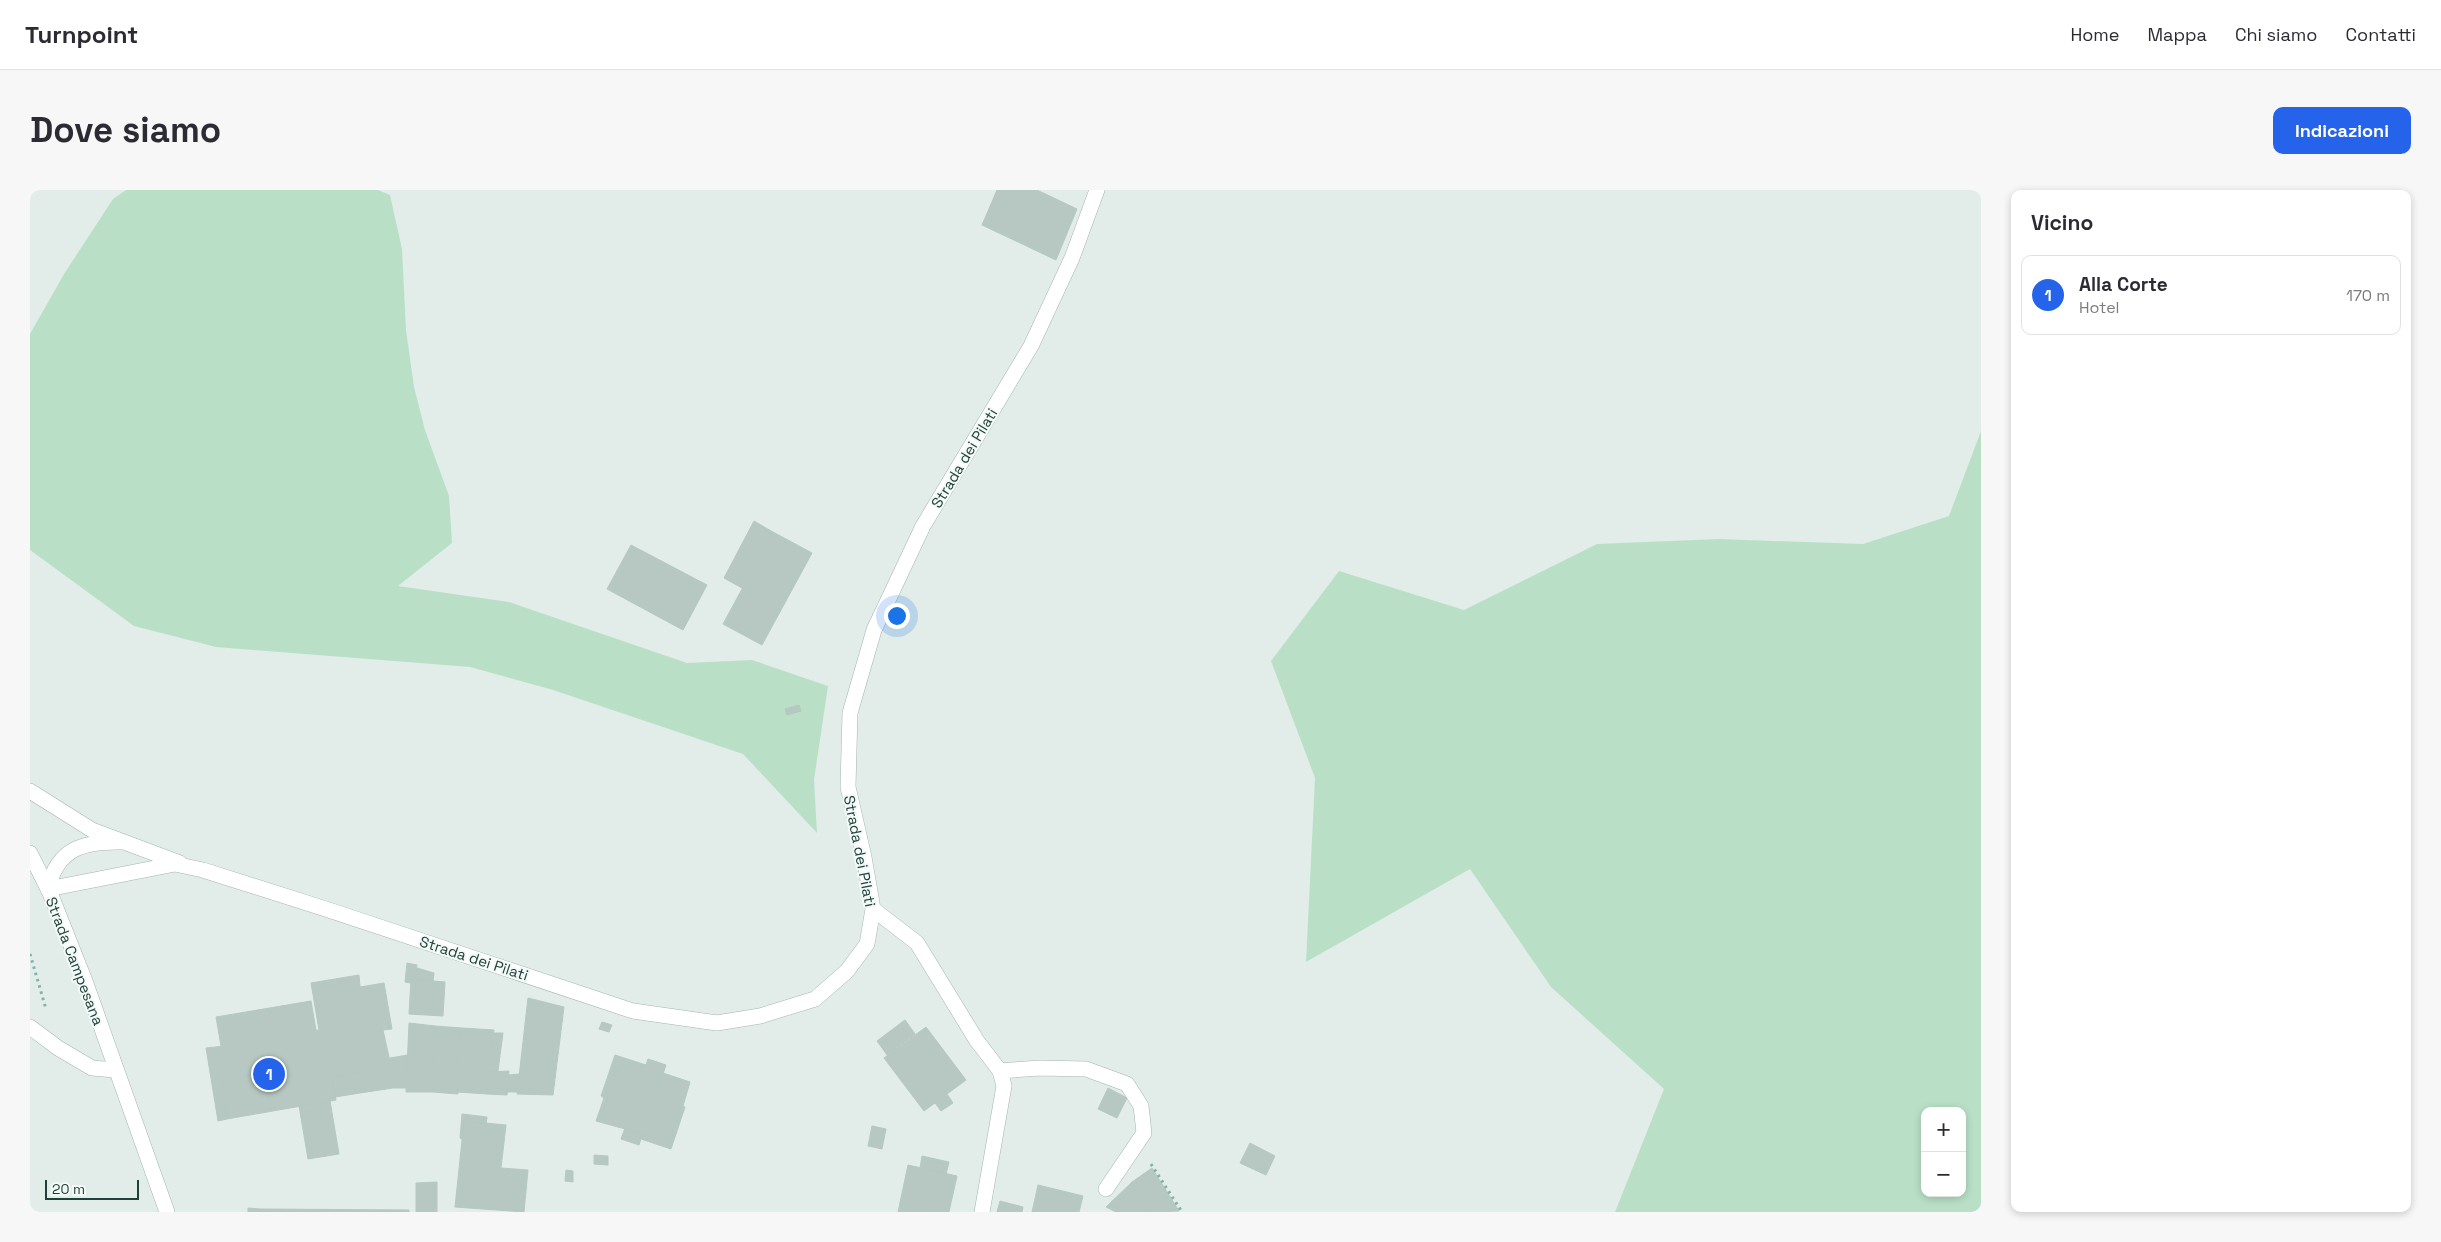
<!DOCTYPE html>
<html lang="it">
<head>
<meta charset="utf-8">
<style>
  :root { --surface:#fff; --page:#f7f7f7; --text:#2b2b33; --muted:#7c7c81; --line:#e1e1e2; --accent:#2563eb }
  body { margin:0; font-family:"Space Grotesk",sans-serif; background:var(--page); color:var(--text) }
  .controls { position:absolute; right:15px; bottom:15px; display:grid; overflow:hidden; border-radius:10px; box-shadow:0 2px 8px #0003 }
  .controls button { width:45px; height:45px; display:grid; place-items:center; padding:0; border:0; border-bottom:1px solid var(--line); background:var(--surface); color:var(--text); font:25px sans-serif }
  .scale { position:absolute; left:15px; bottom:12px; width:94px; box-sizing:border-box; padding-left:5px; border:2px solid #20403a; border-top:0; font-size:14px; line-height:18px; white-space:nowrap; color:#20403a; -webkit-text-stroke:4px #f3f9f7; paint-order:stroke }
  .you { position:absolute; left:866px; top:425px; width:18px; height:18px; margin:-12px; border:4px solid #fff; border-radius:50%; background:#1a73e8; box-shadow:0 0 0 8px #1a73e833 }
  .badge { display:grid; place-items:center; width:32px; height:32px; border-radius:50%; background:var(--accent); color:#fff; font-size:16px; font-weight:700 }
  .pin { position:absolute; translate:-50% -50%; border:2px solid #fff; box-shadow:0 1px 5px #0006 }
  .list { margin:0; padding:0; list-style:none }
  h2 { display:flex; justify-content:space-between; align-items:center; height:65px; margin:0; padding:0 20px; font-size:21px }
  h2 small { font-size:16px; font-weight:400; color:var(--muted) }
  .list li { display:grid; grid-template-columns:32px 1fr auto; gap:15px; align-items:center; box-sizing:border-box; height:80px; margin:0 10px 10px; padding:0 10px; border:1px solid var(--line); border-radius:10px }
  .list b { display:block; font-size:19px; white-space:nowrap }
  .list p { margin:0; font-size:16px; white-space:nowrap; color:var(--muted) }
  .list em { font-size:16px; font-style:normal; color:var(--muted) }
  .map { position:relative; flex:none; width:1951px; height:1022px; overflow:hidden; border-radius:10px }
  header { display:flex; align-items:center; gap:30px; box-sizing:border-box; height:70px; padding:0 25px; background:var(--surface); border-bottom:1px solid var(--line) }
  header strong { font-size:24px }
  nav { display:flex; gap:28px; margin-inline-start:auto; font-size:18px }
  .intro { display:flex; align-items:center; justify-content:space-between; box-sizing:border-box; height:120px; padding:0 30px }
  h1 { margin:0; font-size:35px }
  .button { padding:12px 22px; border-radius:10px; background:var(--accent); color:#fff; font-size:18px; font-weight:700 }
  main { display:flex; gap:30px; padding:0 30px }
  aside { flex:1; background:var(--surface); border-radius:10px; box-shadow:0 2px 8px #0003 }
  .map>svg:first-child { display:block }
  .green { fill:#b9e0c7; fill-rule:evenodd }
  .building { fill:#b7c8c2; stroke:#b4c8c1 }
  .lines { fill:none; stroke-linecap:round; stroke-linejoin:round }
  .minor-casing { stroke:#a4b6b1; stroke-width:16 }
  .tertiary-casing { stroke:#a4b6b1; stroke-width:16 }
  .path { stroke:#80b4a8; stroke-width:3; stroke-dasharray:2.5 4; stroke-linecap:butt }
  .minor { stroke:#fff; stroke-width:15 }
  .tertiary { stroke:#fff; stroke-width:15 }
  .labels { text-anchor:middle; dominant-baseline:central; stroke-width:4; stroke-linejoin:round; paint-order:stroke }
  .street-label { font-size:15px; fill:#20403a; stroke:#f3f9f7 }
</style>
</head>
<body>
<header>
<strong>Turnpoint</strong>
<nav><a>Home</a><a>Mappa</a><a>Chi siamo</a><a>Contatti</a></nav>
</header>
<div class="intro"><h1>Dove siamo</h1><a class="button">Indicazioni</a></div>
<main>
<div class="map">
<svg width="1951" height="1022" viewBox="0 0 1951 1022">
  <rect width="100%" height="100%" fill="#e2ede9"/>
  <!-- green -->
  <path class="green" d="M 96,0 L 348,0 L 360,5 L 372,59 L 376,140 L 384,197 L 395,240 L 419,306 L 422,353 L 368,396 L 479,412 L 657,473 L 722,470 L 798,496 L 784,590 L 787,643 L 713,564 L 523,500 L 440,477 L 186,457 L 104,436 L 0,360 L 0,144 L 34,84 L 83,9 Z
    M 1951,241 L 1951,1022 L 1585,1022 L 1634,899 L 1521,797 L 1440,679 L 1276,772 L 1285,588 L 1241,471 L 1309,381 L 1434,420 L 1567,354 L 1688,349 L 1833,354 L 1919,326 ZM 1895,921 L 1932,921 L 1932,1003 L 1895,1003 Z"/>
  <!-- building -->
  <path class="building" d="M 967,0 L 1007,0 L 1047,19 L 1026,70 L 952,35 Z
    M 724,331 L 743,342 L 712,398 L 694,388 Z
    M 743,342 L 782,363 L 732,455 L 693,434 Z
    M 601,355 L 677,395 L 653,440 L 577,399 Z
    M 769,515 L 771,521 L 757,525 L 755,519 Z
    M 377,773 L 387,775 L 385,790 L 381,789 L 381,793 L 375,792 Z
    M 387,778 L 404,783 L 403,791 L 385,790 Z
    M 329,785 L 330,797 L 354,793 L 362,839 L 353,840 L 361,876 L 302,887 L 306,910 L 197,929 L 186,857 L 289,840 L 281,793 Z
    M 381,789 L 415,792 L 413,826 L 379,824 Z
    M 498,808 L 534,817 L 523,905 L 487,904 Z
    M 281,811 L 286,840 L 191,856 L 186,827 Z
    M 875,830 L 885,844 L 857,865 L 847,851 Z
    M 572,832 L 582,835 L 579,842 L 569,839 Z
    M 379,833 L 405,836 L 403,902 L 376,902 Z
    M 405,836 L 432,838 L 427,866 L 428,904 L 403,902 Z
    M 896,837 L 936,890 L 894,921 L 854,868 Z
    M 432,838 L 464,840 L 457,882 L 457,904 L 428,902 L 427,866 Z
    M 463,843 L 473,843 L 468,881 L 457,882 Z
    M 186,857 L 197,929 L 188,931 L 176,858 Z
    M 378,865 L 376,898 L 363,898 L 359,877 L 361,876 L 360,868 Z
    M 585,865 L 616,875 L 618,869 L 636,875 L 632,887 L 590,874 L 578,908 L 574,908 L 571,906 Z
    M 590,874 L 632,887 L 633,883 L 660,892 L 653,916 L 650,916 L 639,951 L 566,931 L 574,908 L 578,908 Z
    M 359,877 L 363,898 L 330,903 L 327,882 Z
    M 479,881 L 477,905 L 457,904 L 457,882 Z
    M 327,882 L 330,903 L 305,907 L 302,887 Z
    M 489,884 L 487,902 L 477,902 L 479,885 Z
    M 1078,898 L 1097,908 L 1087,928 L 1068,919 Z
    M 917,904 L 923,913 L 911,921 L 905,913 Z
    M 300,911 L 309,964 L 278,969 L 269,916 Z
    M 650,916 L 655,917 L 641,959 L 611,949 L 609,955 L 591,949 L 595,938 L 639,951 Z
    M 432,924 L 457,927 L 456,934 L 434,931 L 432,949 L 430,948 Z
    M 434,931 L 476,935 L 471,978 L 498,980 L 494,1022 L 425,1017 Z
    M 842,936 L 856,939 L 852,959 L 838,956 Z
    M 1220,953 L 1245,966 L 1236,985 L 1210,973 Z
    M 564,965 L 578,966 L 578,975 L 564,974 Z
    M 892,966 L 919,972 L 916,984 L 890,978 Z
    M 878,975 L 927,986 L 919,1022 L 868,1022 Z
    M 1122,978 L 1149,1021 L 1122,1022 L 1102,992 Z
    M 536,980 L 543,981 L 543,992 L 535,991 Z
    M 407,992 L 407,1022 L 386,1022 L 386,993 Z
    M 1102,992 L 1122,1022 L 1086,1022 L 1076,1017 Z
    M 1008,995 L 1053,1006 L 1049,1022 L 1002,1022 Z
    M 970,1011 L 993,1017 L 992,1022 L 967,1022 Z
    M 218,1018 L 230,1019 L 379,1020 L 379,1022 L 218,1022 Z"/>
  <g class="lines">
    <defs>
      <path id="minor" d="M 0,601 L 62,640 L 150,673
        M 92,652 C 54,651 27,658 18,699 L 145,674 L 173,680 L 299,720 L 603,821 L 687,833 L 730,826 L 785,809 L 817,781 L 837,754 L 843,719 L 834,667 L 818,597 L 820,523 L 844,440 L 893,336 L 1001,156 L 1042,68 L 1067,0
        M 843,719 L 887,753 L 947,851 L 970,881 L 974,896 L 952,1022
        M 0,837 L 28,858 L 62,878 L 85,880
        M 970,881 L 1009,878 L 1056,879 L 1097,894 L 1111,916 L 1114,943 L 1076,999"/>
      <path id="tertiary" d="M 0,663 L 20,703 L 55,791 L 137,1022"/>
    </defs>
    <!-- minor casing -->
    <use href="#minor" class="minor-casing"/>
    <!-- tertiary casing -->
    <use href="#tertiary" class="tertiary-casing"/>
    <!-- path -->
    <path class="path" d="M 0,764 L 16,819
      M 1121,974 L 1152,1022"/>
    <!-- minor -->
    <use href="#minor" class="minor"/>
    <!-- tertiary -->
    <use href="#tertiary" class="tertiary"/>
  </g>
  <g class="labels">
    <!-- street labels -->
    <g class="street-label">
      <text transform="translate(934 268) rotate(-59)">Strada dei Pilati</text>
      <text transform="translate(830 661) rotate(79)">Strada dei Pilati</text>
      <text transform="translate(444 768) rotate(18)">Strada dei Pilati</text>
      <text transform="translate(45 771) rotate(69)">Strada Campesana</text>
    </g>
  </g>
</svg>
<div class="controls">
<button>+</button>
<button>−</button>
</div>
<div class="scale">20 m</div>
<div class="you"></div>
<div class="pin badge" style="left:239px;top:884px">1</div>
</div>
<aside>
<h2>Vicino<small></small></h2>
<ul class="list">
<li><span class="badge">1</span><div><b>Alla Corte</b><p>Hotel</p></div><em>170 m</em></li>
</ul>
</aside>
</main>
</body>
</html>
